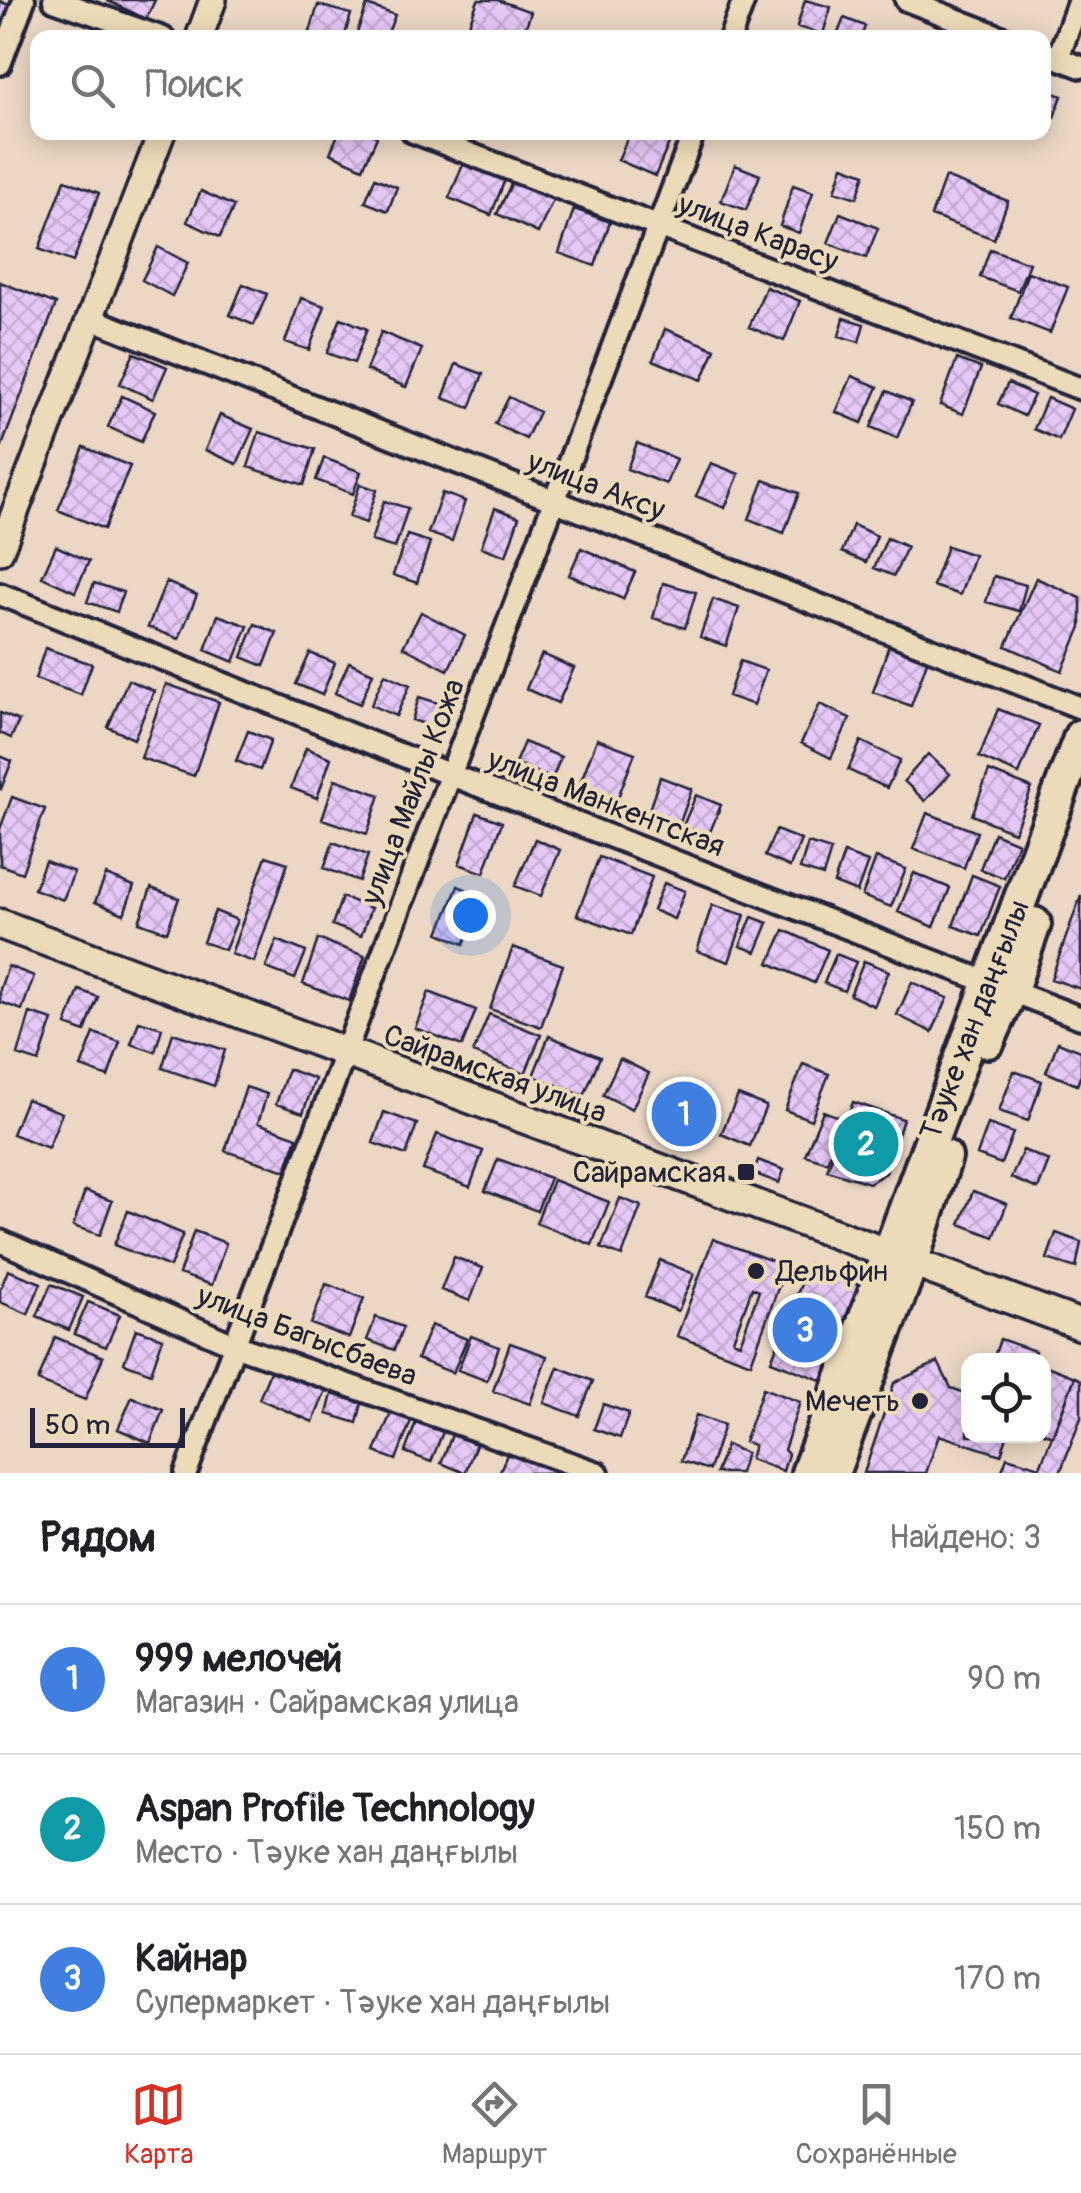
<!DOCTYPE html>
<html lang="ru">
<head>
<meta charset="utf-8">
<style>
  :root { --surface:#fff; --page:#f2f2f2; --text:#202124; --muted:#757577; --line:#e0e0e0; --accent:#d93025 }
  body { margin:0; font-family:Pangolin,sans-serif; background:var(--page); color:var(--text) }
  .controls { position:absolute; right:30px; bottom:30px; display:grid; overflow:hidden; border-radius:20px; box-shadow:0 5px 25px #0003 }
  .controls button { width:90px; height:90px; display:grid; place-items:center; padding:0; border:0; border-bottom:2px solid var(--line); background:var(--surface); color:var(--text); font:50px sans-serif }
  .scale { position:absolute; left:30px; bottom:25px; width:155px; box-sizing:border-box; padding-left:10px; border:5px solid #22223b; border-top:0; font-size:28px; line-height:35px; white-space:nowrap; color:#22223b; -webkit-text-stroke:8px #ecdbb8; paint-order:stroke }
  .you { position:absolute; left:470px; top:915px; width:35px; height:35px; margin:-25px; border:8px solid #fff; border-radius:50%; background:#1a73e8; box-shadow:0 0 0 15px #1a73e833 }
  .badge { display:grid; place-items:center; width:65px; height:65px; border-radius:50%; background:var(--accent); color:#fff; font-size:32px; font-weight:700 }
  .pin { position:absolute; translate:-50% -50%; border:5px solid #fff; box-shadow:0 2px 10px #0006 }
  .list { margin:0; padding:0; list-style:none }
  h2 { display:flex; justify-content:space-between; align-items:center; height:130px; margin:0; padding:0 40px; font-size:42px }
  h2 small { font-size:32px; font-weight:400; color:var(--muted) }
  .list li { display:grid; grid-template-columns:65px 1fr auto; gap:30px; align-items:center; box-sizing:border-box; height:150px; padding:0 40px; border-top:2px solid var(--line) }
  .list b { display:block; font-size:38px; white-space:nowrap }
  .list p { margin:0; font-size:32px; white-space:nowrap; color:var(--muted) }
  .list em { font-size:32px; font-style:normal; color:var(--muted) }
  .icon { flex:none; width:55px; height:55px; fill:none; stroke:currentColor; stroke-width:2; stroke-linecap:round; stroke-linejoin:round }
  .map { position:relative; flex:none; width:1081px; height:1473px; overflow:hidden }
  .search { position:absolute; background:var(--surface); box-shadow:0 5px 25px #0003; left:30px; right:30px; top:30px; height:110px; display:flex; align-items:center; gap:25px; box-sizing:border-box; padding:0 35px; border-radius:20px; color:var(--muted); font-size:38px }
  .sheet { height:580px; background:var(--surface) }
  nav { display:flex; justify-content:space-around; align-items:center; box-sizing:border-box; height:140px; border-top:2px solid var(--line); background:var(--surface); font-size:28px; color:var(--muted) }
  nav a { display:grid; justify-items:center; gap:5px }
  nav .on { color:var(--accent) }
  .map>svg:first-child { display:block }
  .building { fill:url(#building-cross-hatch); stroke:#22223b; stroke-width:2.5; fill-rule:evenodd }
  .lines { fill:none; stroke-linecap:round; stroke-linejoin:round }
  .minor-casing { stroke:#22223b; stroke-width:28 }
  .tertiary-casing { stroke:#22223b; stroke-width:32 }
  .secondary-casing { stroke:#22223b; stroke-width:35 }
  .primary-casing { stroke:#22223b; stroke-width:40 }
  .minor { stroke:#ecdbb8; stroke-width:20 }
  .tertiary { stroke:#ecdbb8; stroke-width:25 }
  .secondary { stroke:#ecdbb8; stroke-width:28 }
  .primary { stroke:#ecdbb8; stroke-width:32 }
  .poi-dot { fill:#22223b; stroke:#ecdbb8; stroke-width:4 }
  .labels { text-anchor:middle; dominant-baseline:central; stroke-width:8; stroke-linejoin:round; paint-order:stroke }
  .street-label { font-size:30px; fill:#22223b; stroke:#ecdbb8 }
  .poi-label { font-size:30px; fill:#22223b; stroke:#ecdbb8; text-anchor:end }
</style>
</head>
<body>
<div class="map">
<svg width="1081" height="1473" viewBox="0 0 1081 1473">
  <defs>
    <pattern id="building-cross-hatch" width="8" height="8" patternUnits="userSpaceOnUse" patternTransform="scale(2.5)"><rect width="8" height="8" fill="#e6c8f6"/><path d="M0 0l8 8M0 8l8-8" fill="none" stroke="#c5acd4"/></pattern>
  </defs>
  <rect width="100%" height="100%" fill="#ebd7c4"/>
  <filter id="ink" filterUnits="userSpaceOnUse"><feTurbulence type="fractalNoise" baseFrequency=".01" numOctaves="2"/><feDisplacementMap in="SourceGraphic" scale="20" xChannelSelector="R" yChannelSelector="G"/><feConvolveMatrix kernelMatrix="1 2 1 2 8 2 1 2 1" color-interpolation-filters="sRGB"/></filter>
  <g filter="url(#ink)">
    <!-- building -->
    <path class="building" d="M 106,0 L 155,0 L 146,19 Z
      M 478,0 L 498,0 L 531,12 L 522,38 L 496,38 L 468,27 Z
      M 805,0 L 831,7 L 823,34 L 797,27 Z
      M 0,1 L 11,6 L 0,32 Z
      M 318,5 L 351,14 L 344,38 L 309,35 Z
      M 367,5 L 395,15 L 386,38 L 355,38 Z
      M 844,18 L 865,26 L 861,38 L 836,38 Z
      M 1044,89 L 1062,96 L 1053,120 L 1044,117 Z
      M 339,132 L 367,132 L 377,137 L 363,168 L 330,153 Z
      M 630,132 L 650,132 L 670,141 L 655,176 L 618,160 Z
      M 465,160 L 506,177 L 491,215 L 449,198 Z
      M 735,165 L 760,175 L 746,210 L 721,201 Z
      M 843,166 L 865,174 L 857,198 L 835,191 Z
      M 945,177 L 1008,201 L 994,239 L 931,216 Z
      M 375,178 L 397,187 L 388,211 L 365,202 Z
      M 65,180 L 99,193 L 73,262 L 39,249 Z
      M 512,182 L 553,200 L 538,233 L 497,214 Z
      M 793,185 L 813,192 L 799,233 L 780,226 Z
      M 201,191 L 234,206 L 220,237 L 187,222 Z
      M 574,209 L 610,222 L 595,266 L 559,253 Z
      M 840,213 L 878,228 L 866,258 L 828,243 Z
      M 158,247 L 188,263 L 172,296 L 142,280 Z
      M 990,249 L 1029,263 L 1018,291 L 980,277 Z
      M 1028,272 L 1068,287 L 1050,333 L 1011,318 Z
      M 0,282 L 56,304 L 0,451 Z
      M 243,284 L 267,294 L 254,325 L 230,315 Z
      M 766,287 L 800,301 L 784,341 L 749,327 Z
      M 301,298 L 325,306 L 309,350 L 285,342 Z
      M 341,318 L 367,329 L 354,363 L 327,353 Z
      M 844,318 L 864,324 L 859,342 L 839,336 Z
      M 665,329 L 715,349 L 702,380 L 653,360 Z
      M 381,332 L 422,349 L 406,387 L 366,370 Z
      M 134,353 L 167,367 L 153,399 L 120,384 Z
      M 957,359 L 981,368 L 963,414 L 940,405 Z
      M 456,364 L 483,374 L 470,408 L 443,398 Z
      M 852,376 L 878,387 L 862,423 L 836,412 Z
      M 1008,383 L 1034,395 L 1024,416 L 998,404 Z
      M 887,391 L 912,402 L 897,438 L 871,427 Z
      M 122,396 L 155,411 L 141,442 L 108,427 Z
      M 509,397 L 539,412 L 526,439 L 495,424 Z
      M 1047,398 L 1072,409 L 1059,440 L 1034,429 Z
      M 220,415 L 253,429 L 237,464 L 205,450 Z
      M 259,432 L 315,449 L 304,485 L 248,467 Z
      M 637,443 L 676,459 L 666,484 L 627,469 Z
      M 84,447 L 130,466 L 104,529 L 58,510 Z
      M 324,458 L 361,472 L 353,494 L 316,480 Z
      M 711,463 L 739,474 L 725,508 L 696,496 Z
      M 764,480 L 799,493 L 784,533 L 749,519 Z
      M 360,484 L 377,490 L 366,523 L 349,517 Z
      M 442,493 L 465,501 L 452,541 L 428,533 Z
      M 384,501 L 408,508 L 395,548 L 371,541 Z
      M 495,508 L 519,517 L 506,556 L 481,547 Z
      M 853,525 L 877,536 L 866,562 L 842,552 Z
      M 407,535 L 430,542 L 417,583 L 393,575 Z
      M 887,538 L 907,547 L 894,576 L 874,568 Z
      M 56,546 L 89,561 L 75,592 L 42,577 Z
      M 947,546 L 974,555 L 960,595 L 933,586 Z
      M 581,548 L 635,572 L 623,599 L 569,575 Z
      M 994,576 L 1026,585 L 1019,611 L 986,602 Z
      M 1036,578 L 1081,598 L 1081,627 L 1062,671 L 1006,646 Z
      M 166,582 L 197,595 L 179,639 L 148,627 Z
      M 94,583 L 123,592 L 117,612 L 87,602 Z
      M 663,583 L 696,592 L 685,628 L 653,618 Z
      M 713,599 L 739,608 L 726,646 L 700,637 Z
      M 421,612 L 465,635 L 448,670 L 403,647 Z
      M 218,615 L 248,626 L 234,662 L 205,650 Z
      M 255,624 L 277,633 L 264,666 L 242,657 Z
      M 890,642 L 929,656 L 911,706 L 873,692 Z
      M 45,648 L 92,664 L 81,695 L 35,679 Z
      M 310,653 L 335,663 L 322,695 L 296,684 Z
      M 542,654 L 574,668 L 558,703 L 526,689 Z
      M 740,661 L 766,670 L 754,705 L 728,696 Z
      M 349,662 L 373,673 L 360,704 L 335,693 Z
      M 385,674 L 410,685 L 396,716 L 371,705 Z
      M 128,680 L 154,691 L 134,739 L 108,727 Z
      M 166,684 L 219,702 L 194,776 L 141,758 Z
      M 419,697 L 448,706 L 440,729 L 412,720 Z
      M 820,704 L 850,718 L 831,758 L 801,743 Z
      M 998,709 L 1039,725 L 1019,774 L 979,757 Z
      M 0,713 L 19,721 L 11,738 L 0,733 Z
      M 248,731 L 271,740 L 260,770 L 236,761 Z
      M 597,739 L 635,753 L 617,800 L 579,786 Z
      M 861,741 L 900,760 L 887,788 L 848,770 Z
      M 524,742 L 561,757 L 552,779 L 515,763 Z
      M 306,748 L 331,758 L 317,798 L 291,788 Z
      M 928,754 L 950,774 L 925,801 L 904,781 Z
      M 0,756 L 12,761 L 1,789 L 0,788 Z
      M 989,771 L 1032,788 L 1014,832 L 972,815 Z
      M 660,777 L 692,789 L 679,825 L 648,813 Z
      M 335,779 L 380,795 L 367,834 L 322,819 Z
      M 696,795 L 721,805 L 708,837 L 683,826 Z
      M 12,797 L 45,809 L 22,873 L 0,865 L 0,829 Z
      M 477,813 L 502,822 L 484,873 L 459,864 Z
      M 927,813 L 977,832 L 964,868 L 913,849 Z
      M 776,830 L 801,840 L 790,867 L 765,856 Z
      M 994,833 L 1018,843 L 1004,878 L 980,869 Z
      M 535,839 L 560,850 L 541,896 L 515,886 Z
      M 333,842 L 368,855 L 359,881 L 324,868 Z
      M 808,843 L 831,850 L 823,876 L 800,869 Z
      M 844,853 L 868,862 L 857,892 L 834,883 Z
      M 266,856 L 288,863 L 254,962 L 231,954 Z
      M 599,857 L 652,877 L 631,935 L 577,915 Z
      M 876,858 L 906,869 L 891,907 L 862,896 Z
      M 45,861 L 74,872 L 63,900 L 34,889 Z
      M 914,873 L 950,888 L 934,927 L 898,912 Z
      M 106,875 L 134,886 L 124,914 L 95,902 Z
      M 972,875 L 1000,886 L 981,936 L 953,926 Z
      M 664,883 L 685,891 L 674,919 L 653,910 Z
      M 458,886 L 484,897 L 464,944 L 439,933 Z
      M 151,888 L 179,898 L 167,932 L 139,922 Z
      M 1081,895 L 1081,989 L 1051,979 Z
      M 342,897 L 371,908 L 361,936 L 332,925 Z
      M 712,905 L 745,915 L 729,962 L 697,951 Z
      M 215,911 L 237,920 L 225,950 L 203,942 Z
      M 752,917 L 768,923 L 756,952 L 740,946 Z
      M 784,930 L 828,950 L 814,983 L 769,963 Z
      M 318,939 L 365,956 L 349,1001 L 303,984 Z
      M 277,940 L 306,952 L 295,979 L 266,968 Z
      M 513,947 L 563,965 L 541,1027 L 490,1009 Z
      M 836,954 L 856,962 L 844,991 L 824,983 Z
      M 864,961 L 889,971 L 874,1006 L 850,995 Z
      M 8,966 L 34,976 L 22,1010 L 0,1002 L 0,989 Z
      M 912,982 L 948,998 L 932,1032 L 897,1015 Z
      M 79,990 L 98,997 L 85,1032 L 66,1025 Z
      M 429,992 L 476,1010 L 462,1046 L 415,1028 Z
      M 30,1013 L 53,1020 L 39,1062 L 18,1055 Z
      M 489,1014 L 541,1035 L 525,1074 L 473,1053 Z
      M 139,1021 L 162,1028 L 155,1052 L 131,1044 Z
      M 94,1033 L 120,1042 L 108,1077 L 81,1067 Z
      M 173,1033 L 225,1050 L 214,1086 L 162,1068 Z
      M 549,1036 L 600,1057 L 584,1096 L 533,1076 Z
      M 1058,1042 L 1081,1051 L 1081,1075 L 1077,1085 L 1046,1072 Z
      M 620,1059 L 649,1073 L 632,1109 L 603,1095 Z
      M 803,1064 L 829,1074 L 811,1120 L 785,1110 Z
      M 288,1069 L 315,1079 L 303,1113 L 276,1104 Z
      M 1014,1071 L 1042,1081 L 1028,1121 L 999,1111 Z
      M 246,1087 L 267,1094 L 258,1123 L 297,1137 L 286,1171 L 225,1151 Z
      M 664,1087 L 717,1108 L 704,1142 L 651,1121 Z
      M 738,1095 L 766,1106 L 750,1146 L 721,1134 Z
      M 26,1099 L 62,1113 L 48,1148 L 12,1134 Z
      M 853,1102 L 903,1119 L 886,1173 L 869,1183 L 827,1170 Z
      M 823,1111 L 844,1119 L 827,1162 L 805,1155 Z
      M 384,1112 L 417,1124 L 406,1155 L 373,1143 Z
      M 988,1124 L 1013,1133 L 1001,1164 L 977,1155 Z
      M 437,1134 L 483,1151 L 470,1187 L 423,1170 Z
      M 1023,1150 L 1049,1161 L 1038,1189 L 1011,1178 Z
      M 498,1159 L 550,1178 L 537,1211 L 485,1191 Z
      M 758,1160 L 784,1170 L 779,1183 L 753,1173 Z
      M 553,1180 L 609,1202 L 592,1245 L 536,1223 Z
      M 85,1191 L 112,1201 L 100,1235 L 73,1226 Z
      M 973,1191 L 1007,1204 L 994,1237 L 960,1224 Z
      M 620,1198 L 641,1206 L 622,1256 L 601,1248 Z
      M 128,1211 L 183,1234 L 170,1267 L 114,1245 Z
      M 194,1231 L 226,1243 L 212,1285 L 179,1274 Z
      M 1056,1233 L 1081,1242 L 1076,1268 L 1047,1259 Z
      M 713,1239 L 786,1266 L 751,1363 L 677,1336 ZM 752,1288 L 759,1291 L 740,1343 L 733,1340 Z
      M 454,1257 L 483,1268 L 470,1301 L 441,1290 Z
      M 660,1260 L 694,1274 L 678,1311 L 645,1297 Z
      M 809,1264 L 863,1286 L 826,1382 L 771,1361 Z
      M 8,1270 L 41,1283 L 28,1314 L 0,1302 L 0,1290 Z
      M 51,1284 L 83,1297 L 69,1330 L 37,1316 Z
      M 326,1284 L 364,1298 L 349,1338 L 311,1324 Z
      M 88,1302 L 120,1315 L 106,1347 L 74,1334 Z
      M 376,1317 L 403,1327 L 394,1350 L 367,1340 Z
      M 431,1325 L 467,1339 L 453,1373 L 417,1359 Z
      M 136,1329 L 163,1338 L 151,1373 L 124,1363 Z
      M 471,1336 L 499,1347 L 487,1381 L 458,1370 Z
      M 55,1337 L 103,1357 L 85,1400 L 38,1381 Z
      M 1000,1339 L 1035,1351 L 1032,1360 L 993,1360 Z
      M 510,1343 L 547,1356 L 530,1404 L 493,1391 Z
      M 938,1362 L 951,1388 L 968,1394 L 968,1436 L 1007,1436 L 1001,1455 L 939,1435 L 926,1473 L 864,1473 L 894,1383 Z
      M 1044,1365 L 1075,1377 L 1053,1436 L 1044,1433 Z
      M 272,1367 L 326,1390 L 313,1422 L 259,1399 Z
      M 558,1367 L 593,1381 L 579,1416 L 544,1403 Z
      M 1075,1377 L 1081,1380 L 1081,1418 L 1060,1473 L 1001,1473 L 1007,1457 L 1040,1467 Z
      M 763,1388 L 800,1402 L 784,1450 L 788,1454 L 783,1471 L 750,1459 L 754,1445 L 744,1442 Z
      M 332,1394 L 362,1403 L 357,1423 L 327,1414 Z
      M 132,1397 L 163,1410 L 150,1443 L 118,1429 Z
      M 603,1404 L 629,1413 L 620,1438 L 594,1429 Z
      M 391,1413 L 411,1421 L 396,1460 L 375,1452 Z
      M 696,1415 L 724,1425 L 709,1470 L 681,1461 Z
      M 416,1422 L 443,1432 L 431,1462 L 405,1452 Z
      M 452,1435 L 476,1444 L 465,1473 L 441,1463 Z
      M 726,1445 L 746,1453 L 740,1473 L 716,1473 Z
      M 509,1450 L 560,1472 L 559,1473 L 499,1473 Z"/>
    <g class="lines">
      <defs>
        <path id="minor" d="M 54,0 L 163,38
          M 906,0 L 1004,38
          M 730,38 L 744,0
          M 1044,53 L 1081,67
          M 1058,58 L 1079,0
          M 0,64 L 24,0
          M 413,132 L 1081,389
          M 90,318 L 1081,708
          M 0,594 L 451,775 L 1081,1018
          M 0,1241 L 234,1345 L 598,1473
          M 186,1473 L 694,132"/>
        <path id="tertiary" d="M 199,38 L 213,0
          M 0,551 L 162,132"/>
        <path id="secondary" d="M 0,924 L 1081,1325"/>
        <path id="primary" d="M 988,1041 L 1010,992 L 1034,924
          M 808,1473 L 1081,736
          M 832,1473 L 911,1263 L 945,1157"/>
      </defs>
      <!-- minor casing -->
      <use href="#minor" class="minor-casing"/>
      <!-- tertiary casing -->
      <use href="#tertiary" class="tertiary-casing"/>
      <!-- secondary casing -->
      <use href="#secondary" class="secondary-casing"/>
      <!-- primary casing -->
      <use href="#primary" class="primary-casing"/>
      <!-- minor -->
      <use href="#minor" class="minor"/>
      <!-- tertiary -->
      <use href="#tertiary" class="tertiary"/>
      <!-- secondary -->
      <use href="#secondary" class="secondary"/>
      <!-- primary -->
      <use href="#primary" class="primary"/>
    </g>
  </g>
  <!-- markers -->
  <g class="poi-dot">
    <rect x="736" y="1162" width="20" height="20" rx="5"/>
    <circle cx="756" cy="1271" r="10"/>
    <circle cx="920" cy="1401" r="10"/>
  </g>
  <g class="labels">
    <!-- street labels -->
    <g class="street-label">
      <text transform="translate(758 233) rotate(21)">улица Карасу</text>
      <text transform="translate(596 486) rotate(21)">улица Аксу</text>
      <text transform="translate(413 792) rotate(-69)">улица Майлы Кожа</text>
      <text transform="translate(606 803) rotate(21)">улица Манкентская</text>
      <text transform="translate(975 1020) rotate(-69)">Тәуке хан даңғылы</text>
      <text transform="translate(495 1074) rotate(20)">Сайрамская улица</text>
      <text transform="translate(307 1336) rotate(21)">улица Багысбаева</text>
    </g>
    <!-- poi labels -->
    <g class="poi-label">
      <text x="726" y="1172">Сайрамская</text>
      <text x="776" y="1271" text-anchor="start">Дельфин</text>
      <text x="900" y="1401">Мечеть</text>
    </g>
  </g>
</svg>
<div class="controls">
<button><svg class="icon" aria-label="locate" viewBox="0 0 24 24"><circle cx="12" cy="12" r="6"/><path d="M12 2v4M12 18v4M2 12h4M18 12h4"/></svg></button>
</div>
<div class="scale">50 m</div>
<div class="you"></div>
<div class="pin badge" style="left:684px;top:1114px;background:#3f7fe0">1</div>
<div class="pin badge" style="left:866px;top:1144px;background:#0f9aa8">2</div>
<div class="pin badge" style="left:805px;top:1330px;background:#3f7fe0">3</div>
<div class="search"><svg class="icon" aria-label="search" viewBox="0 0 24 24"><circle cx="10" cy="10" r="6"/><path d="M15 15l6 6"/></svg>Поиск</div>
</div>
<section class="sheet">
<h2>Рядом<small>Найдено: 3</small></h2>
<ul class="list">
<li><span class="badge" style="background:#3f7fe0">1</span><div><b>999 мелочей</b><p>Магазин · Сайрамская улица</p></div><em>90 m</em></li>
<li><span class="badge" style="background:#0f9aa8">2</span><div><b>Aspan Profile Technology</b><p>Место · Тәуке хан даңғылы</p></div><em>150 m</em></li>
<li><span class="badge" style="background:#3f7fe0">3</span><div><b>Кайнар</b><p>Супермаркет · Тәуке хан даңғылы</p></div><em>170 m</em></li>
</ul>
</section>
<nav>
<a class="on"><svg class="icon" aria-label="map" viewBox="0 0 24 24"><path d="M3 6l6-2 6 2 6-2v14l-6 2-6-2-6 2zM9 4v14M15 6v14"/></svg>Карта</a>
<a><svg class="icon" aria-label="directions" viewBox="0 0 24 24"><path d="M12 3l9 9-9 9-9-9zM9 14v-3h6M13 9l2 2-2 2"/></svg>Маршрут</a>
<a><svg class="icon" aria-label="saved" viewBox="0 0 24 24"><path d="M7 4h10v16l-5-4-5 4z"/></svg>Сохранённые</a>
</nav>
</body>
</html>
